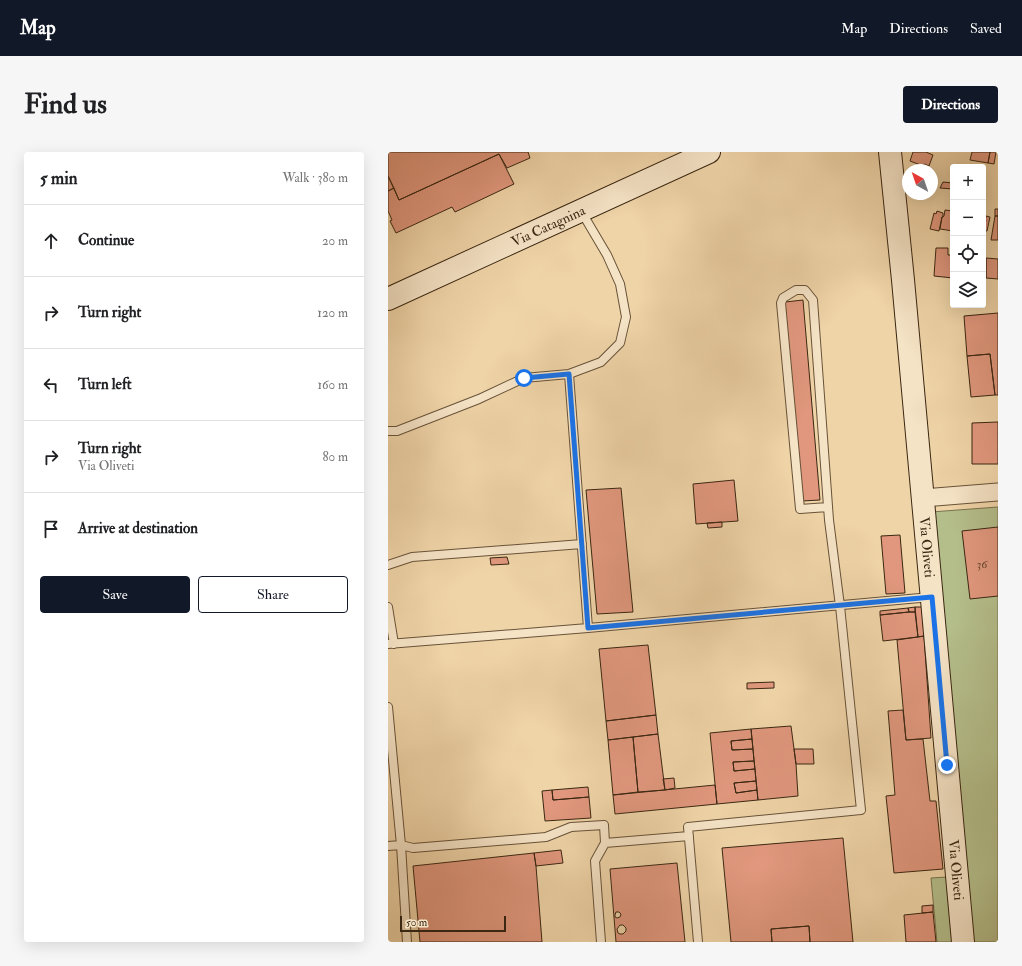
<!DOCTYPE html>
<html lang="en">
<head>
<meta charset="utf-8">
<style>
  :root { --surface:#fff; --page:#f6f6f6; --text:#202124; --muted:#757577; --line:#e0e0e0; --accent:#111827 }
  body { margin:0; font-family:"IM FELL Double Pica",serif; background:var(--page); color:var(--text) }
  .controls { position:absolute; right:12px; top:12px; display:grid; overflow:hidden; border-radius:4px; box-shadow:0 4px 16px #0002 }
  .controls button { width:36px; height:36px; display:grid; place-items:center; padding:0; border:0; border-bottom:1px solid var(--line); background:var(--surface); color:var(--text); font:20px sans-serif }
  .compass { position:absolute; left:514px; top:12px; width:36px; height:36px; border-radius:50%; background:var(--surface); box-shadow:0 4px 16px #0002; rotate:320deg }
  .scale { position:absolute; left:12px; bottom:10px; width:106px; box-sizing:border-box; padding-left:4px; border:2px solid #3b2712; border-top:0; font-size:11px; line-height:14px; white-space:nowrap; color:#3b2712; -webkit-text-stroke:3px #f5e3c6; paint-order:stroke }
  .stop { position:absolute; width:12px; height:12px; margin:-9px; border:3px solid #1a73e8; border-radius:50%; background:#fff }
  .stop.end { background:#1a73e8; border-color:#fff; box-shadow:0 1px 4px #0008 }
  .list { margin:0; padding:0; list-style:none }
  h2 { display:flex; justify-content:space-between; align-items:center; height:52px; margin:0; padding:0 16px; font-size:17px }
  h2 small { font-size:13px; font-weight:400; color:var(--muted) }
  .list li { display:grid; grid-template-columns:26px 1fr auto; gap:12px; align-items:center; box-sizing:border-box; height:72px; padding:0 16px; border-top:1px solid var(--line) }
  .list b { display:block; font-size:15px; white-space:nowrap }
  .list p { margin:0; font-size:13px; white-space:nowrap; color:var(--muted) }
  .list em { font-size:13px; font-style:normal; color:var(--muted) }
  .actions { display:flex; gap:8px; padding:12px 16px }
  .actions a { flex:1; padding:9px 0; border:1px solid var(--accent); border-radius:4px; text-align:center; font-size:14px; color:var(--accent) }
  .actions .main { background:var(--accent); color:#fff }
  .icon { flex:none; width:22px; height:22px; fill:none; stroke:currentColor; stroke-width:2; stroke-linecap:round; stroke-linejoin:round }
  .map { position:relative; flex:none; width:610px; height:790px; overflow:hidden; border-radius:4px }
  header { display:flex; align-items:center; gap:24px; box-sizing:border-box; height:56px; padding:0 20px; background:var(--accent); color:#fff }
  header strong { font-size:19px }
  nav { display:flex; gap:22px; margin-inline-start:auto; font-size:14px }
  .intro { display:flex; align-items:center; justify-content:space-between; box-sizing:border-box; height:96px; padding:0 24px }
  h1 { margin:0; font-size:28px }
  .button { padding:10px 18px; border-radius:4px; background:var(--accent); color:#fff; font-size:14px; font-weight:700 }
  main { display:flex; gap:24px; padding:0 24px }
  aside { flex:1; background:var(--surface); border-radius:4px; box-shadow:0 4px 16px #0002 }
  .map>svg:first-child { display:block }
  .green { fill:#b4be8b; stroke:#78724e }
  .building { fill:#e0977d; stroke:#3b2712; fill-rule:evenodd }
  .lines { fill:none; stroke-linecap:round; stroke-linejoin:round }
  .service-casing { stroke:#685238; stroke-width:10 }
  .minor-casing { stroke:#685238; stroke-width:19 }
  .secondary-casing { stroke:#3b2712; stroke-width:24 }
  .service { stroke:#f5e3c6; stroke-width:8 }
  .minor { stroke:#f5e3c6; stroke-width:17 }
  .secondary { stroke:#f5e3c6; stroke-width:22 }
  .route { stroke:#1a73e8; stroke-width:5 }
  .labels { text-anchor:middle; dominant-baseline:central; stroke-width:3; stroke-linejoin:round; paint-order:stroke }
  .number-label { font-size:12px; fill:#64432d }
  .street-label { font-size:14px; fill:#3b2712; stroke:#f5e3c6 }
</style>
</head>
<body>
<header>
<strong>Map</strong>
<nav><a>Map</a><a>Directions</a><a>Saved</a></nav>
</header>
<div class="intro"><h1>Find us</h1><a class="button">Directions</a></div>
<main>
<aside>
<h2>5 min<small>Walk · 380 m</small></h2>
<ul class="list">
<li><svg class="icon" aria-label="ahead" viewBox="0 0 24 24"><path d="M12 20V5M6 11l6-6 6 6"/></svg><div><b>Continue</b></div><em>20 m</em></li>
<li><svg class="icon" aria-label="right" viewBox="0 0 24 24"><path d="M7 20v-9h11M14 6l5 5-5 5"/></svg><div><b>Turn right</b></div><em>120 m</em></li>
<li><svg class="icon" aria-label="left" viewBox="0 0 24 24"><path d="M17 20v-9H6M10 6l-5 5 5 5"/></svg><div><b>Turn left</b></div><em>160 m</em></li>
<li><svg class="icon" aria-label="right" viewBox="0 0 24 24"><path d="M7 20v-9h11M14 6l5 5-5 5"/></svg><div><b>Turn right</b><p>Via Oliveti</p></div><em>80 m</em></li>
<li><svg class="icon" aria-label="arrive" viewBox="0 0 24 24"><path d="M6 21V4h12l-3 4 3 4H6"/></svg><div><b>Arrive at destination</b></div></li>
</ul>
<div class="actions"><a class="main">Save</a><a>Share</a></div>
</aside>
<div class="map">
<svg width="610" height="790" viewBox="0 0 610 790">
  <rect width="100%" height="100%" fill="#efd4a8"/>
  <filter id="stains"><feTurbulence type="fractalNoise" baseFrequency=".005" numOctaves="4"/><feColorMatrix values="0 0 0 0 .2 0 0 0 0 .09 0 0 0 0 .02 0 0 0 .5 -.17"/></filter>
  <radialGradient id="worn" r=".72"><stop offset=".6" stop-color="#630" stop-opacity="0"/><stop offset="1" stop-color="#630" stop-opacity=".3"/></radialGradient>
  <!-- green -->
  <path class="green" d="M 610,355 L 610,790 L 584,790 L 543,360 Z
    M 559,725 L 564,790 L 549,790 L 543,726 Z"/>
  <!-- building -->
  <path class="building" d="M 0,0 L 140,0 L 142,6 L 119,16 L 111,2 L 11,48 L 0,24 Z
    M 525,0 L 538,0 L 545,3 L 541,14 L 536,12 L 535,14 L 522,9 Z
    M 584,0 L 602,0 L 600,11 L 582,8 Z
    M 602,0 L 608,0 L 606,12 L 600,11 Z
    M 111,2 L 126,32 L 67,60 L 64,55 L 8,81 L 2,69 L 4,68 L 0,59 L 0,39 L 6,36 L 11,48 Z
    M 0,24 L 6,36 L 0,39 Z
    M 555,30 L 565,31 L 565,37 L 552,36 Z
    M 607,57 L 610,57 L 610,64 L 607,64 Z
    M 557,58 L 565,59 L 565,79 L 552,77 L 554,65 L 556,64 Z
    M 549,59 L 555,61 L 555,65 L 554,65 L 551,79 L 542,77 L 546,61 L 548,62 Z
    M 598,64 L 602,65 L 599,79 L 596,79 Z
    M 607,64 L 610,64 L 610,88 L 603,88 Z
    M 595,68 L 598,68 L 596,78 L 595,78 Z
    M 548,96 L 560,96 L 560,103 L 565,103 L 565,126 L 546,124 Z
    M 595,105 L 598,106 L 598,126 L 595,126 Z
    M 598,106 L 610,107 L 610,127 L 598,126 Z
    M 415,148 L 432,348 L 414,349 L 397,150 Z
    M 610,161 L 610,243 L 607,243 L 602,202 L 579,204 L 576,164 Z
    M 602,202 L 607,243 L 583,245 L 579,204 Z
    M 610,270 L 610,312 L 584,312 L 584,271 Z
    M 346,328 L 350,369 L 308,372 L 305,332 Z
    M 233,336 L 245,460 L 209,462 L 198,338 Z
    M 334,370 L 334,375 L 320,376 L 319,371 Z
    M 610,375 L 610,444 L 582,447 L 574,379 Z
    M 512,383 L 517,441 L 498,442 L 493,384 Z
    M 119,405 L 121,412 L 103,413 L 102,406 Z
    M 527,455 L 534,455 L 536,484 L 530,485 Z
    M 527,455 L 527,460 L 521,460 L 520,456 Z
    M 520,456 L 521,460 L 492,463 L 492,459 Z
    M 521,460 L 527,460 L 530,485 L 495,489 L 492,463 Z
    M 536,484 L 543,586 L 518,588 L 509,488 Z
    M 260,493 L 268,563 L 218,569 L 211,497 Z
    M 386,530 L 386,536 L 359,537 L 359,531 Z
    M 515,558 L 518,588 L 535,587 L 542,649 L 548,649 L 555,717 L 506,721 L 498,644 L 507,643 L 500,559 Z
    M 268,563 L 270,582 L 220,588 L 218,569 Z
    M 403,574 L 408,612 L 410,644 L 370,648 L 363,577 Z
    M 363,577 L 364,587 L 343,589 L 344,598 L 365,597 L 366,609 L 345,610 L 346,619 L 367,617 L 368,629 L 346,631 L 348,641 L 369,638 L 370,648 L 329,652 L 322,581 Z
    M 270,582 L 277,638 L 250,640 L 245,585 Z
    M 245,585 L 250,640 L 225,643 L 220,588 Z
    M 364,587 L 365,597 L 344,598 L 343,589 Z
    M 406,597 L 425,597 L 426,612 L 408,612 Z
    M 366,609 L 367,617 L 346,619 L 345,610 Z
    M 286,626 L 287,636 L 277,638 L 275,627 Z
    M 368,629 L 369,638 L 348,641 L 346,631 Z
    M 327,633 L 329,652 L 227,662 L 225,643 Z
    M 200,635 L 201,645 L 165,648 L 164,638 Z
    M 164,638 L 165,648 L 201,645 L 203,666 L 157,669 L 154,639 Z
    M 455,686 L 465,790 L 422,790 L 421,774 L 383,777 L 384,790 L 343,790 L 334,696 Z
    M 173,698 L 175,711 L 148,714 L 146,701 Z
    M 146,701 L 148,714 L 154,790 L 32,790 L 25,714 Z
    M 289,711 L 297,790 L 228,790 L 222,717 ZM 228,760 L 231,760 L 233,762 L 232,765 L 229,766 L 227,765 L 227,763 ZM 232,773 L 235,773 L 238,776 L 238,779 L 235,782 L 232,782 L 230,781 L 229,777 Z
    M 545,753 L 545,760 L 534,761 L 534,754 Z
    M 545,760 L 548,790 L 518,790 L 516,763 Z
    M 421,774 L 422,790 L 384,790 L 383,777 Z"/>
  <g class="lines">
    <defs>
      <path id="service" d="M 193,59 L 219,103 L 232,132 L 238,165 L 232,191 L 213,210 L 181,222 L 200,476
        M 0,279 L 9,279 L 91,247 L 136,226 L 181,222
        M 0,413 L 24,405 L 194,392
        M 0,455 L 6,492
        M 0,492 L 200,476 L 543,445
        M 0,555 L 13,693 L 25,696 L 158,685 L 183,675 L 216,673 L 217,691 L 301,684
        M 0,694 L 13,693 L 19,790
        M 213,790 L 207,709 L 217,691
        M 310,790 L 300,675 L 473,658 L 452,454 L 441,368 L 425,148 L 417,138 L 408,138 L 395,146 L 393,151 L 412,357 L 440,355"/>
      <path id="minor" d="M 535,346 L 610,340"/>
      <g id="secondary">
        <path id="s1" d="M 502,0 L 515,128 L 575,790"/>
        <path id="s2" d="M 0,147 L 321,0"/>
      </g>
    </defs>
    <!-- service casing -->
    <use href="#service" class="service-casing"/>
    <!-- minor casing -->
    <use href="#minor" class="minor-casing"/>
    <!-- secondary casing -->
    <use href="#secondary" class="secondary-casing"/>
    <!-- service -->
    <use href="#service" class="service"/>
    <!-- minor -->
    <use href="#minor" class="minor"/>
    <!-- secondary -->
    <use href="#secondary" class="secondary"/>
  </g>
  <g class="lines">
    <!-- route -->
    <path class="route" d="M 136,226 L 181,222 L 200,476 L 544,445 L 559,613"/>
  </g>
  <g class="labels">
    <!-- number labels -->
    <g class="number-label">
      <text x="594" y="412">36</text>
    </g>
    <!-- street labels -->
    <g class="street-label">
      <text stroke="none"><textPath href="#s2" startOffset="176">Via Catagnina</textPath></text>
      <text stroke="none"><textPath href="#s1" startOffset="397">Via Oliveti</textPath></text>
      <text stroke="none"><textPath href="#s1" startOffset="721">Via Oliveti</textPath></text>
    </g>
  </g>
  <rect width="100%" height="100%" filter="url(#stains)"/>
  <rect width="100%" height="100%" fill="url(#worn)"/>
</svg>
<div class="controls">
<button>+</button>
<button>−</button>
<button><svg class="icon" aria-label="locate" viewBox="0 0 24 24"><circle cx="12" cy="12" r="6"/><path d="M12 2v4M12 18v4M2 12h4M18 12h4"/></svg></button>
<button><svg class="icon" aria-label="layers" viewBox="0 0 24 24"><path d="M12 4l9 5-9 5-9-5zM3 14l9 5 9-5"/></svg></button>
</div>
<svg class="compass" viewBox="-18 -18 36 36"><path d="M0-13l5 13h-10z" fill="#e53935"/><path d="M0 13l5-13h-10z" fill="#757577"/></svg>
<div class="scale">50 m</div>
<div class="stop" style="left:136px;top:226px"></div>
<div class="stop end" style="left:559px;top:613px"></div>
</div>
</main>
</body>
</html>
